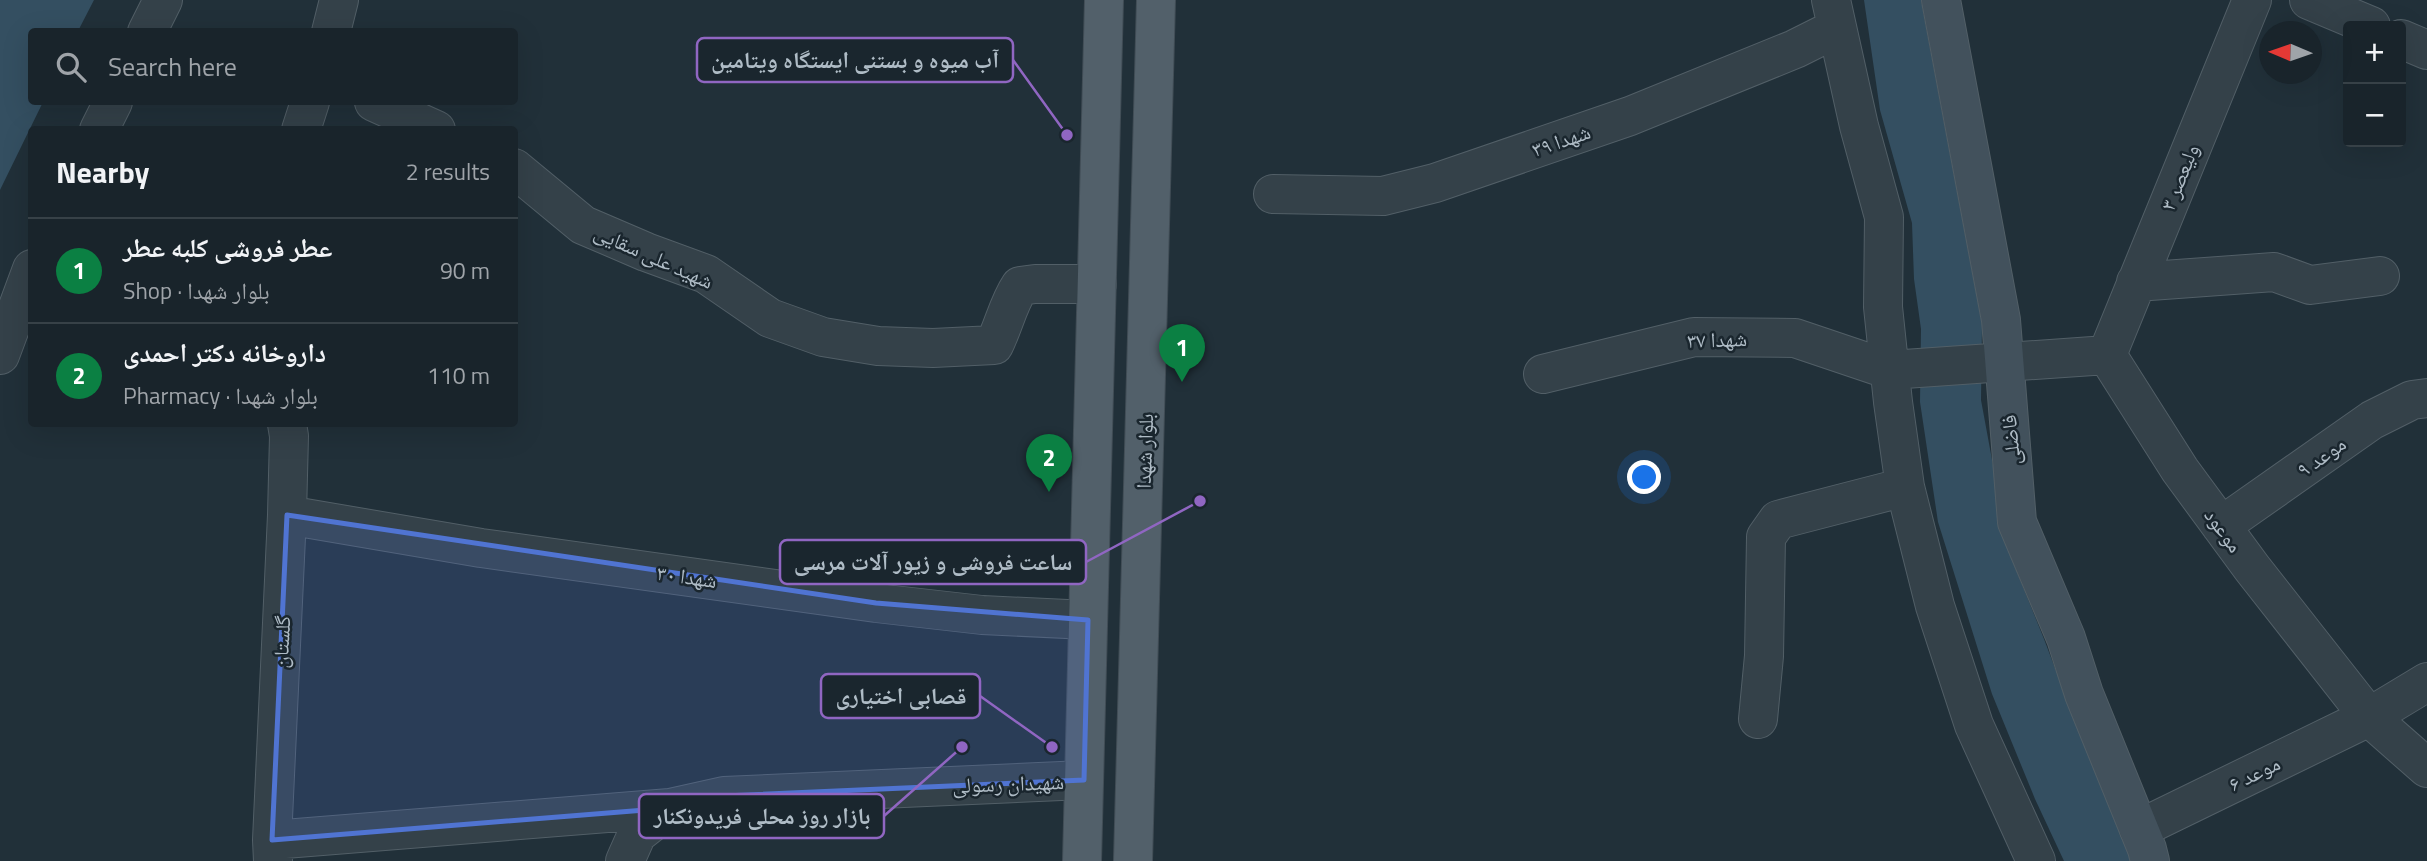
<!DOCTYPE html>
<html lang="en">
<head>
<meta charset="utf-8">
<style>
  :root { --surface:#19242b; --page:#263037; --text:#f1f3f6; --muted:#9fa4a9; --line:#374147; --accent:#0b8043 }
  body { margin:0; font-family:"Titillium Web","Noto Naskh Arabic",sans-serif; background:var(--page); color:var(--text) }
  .controls { position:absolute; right:21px; top:21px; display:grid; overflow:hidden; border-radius:7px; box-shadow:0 7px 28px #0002 }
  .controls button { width:63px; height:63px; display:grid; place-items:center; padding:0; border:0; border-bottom:2px solid var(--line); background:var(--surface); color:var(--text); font:35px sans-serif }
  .compass { position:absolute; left:2259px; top:21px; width:63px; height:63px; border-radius:50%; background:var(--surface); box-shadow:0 7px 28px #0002; rotate:272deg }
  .you { position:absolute; left:1645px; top:478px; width:24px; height:24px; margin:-18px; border:5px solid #fff; border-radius:50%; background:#1a73e8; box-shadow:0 0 0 10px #1a73e833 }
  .badge { display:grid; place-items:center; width:46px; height:46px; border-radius:50%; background:var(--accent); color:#fff; font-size:23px; font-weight:700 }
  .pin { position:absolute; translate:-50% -58px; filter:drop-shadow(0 2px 4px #0008) }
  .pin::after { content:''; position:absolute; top:37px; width:24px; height:21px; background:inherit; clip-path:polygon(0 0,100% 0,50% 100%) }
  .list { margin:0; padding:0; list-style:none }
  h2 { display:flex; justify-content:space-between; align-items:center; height:91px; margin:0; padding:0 28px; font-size:30px }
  h2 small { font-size:23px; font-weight:400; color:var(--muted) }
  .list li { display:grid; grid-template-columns:46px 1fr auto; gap:21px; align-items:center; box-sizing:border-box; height:105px; padding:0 28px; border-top:2px solid var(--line) }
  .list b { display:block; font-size:26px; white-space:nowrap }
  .list p { margin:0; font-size:23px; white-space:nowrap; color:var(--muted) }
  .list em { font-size:23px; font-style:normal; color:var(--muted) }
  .icon { flex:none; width:38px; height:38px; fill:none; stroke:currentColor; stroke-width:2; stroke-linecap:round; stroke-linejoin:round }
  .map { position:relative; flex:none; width:2427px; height:861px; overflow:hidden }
  .search { position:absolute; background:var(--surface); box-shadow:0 7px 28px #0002; left:28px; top:28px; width:490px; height:77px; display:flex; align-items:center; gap:18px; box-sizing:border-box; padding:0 24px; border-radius:7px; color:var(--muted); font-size:26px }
  .panel { position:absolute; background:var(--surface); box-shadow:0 7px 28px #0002; left:28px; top:126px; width:490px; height:301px; border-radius:7px }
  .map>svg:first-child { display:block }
  .water { fill:#344f61 }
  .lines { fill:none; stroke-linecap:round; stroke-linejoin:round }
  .street-casing { stroke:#525f67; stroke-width:40 }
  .secondary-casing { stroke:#525f67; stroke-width:40 }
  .primary-casing { stroke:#414d56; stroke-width:40 }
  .street { stroke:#344149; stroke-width:38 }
  .secondary { stroke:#42515c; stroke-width:38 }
  .primary { stroke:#52606a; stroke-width:38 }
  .marked { fill:#5074d2; fill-opacity:0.2; stroke:#5074d2; stroke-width:5; stroke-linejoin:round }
  .labels { text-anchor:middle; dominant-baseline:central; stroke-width:5; stroke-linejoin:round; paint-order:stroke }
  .street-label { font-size:21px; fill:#afbcc6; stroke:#1a262e }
  .leader { fill:none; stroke:#9066c2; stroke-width:2.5 }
  .callout-dot { fill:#9066c2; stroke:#1a262e; stroke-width:2.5 }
  .callout { fill:#1a262e; stroke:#9066c2; stroke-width:2.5 }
  .callout-label { font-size:23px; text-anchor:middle; font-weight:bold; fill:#afbcc6 }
</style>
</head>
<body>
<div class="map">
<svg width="2427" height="861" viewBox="0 0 2427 861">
  <rect width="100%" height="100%" fill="#213039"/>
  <!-- water -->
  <path class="water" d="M 0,0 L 94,0 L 78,31 L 32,32 L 32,102 L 43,102 L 0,190 Z
    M 1864,0 L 1921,0 L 1982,324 L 1981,400 L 2009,552 L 2044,639 L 2081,737 L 2135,861 L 2064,861 L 2035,799 L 1992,694 L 1938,522 L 1920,402 L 1921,329 L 1914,279 L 1912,223 L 1880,110 Z"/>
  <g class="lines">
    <defs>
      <path id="street" d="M 1831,0 L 1859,126 L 1884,217 L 1883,307 L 1893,402 L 1905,487 L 1935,606 L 1974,725 L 2036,861
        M 2309,0 L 2371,26
        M 147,32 L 163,0
        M 331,32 L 339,0
        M 2401,39 L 2427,50
        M 374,102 L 436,130
        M 99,130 L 113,102
        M 301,130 L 310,102
        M 514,168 L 583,225 L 646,252 L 706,274 L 770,318 L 823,337 L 878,346 L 933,348 L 994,345 C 1004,325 1008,304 1020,286 L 1035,284 L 1097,284
        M 1273,194 L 1383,196 L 1435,183 L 1630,116 L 1795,49 L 1837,28
        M 2136,282 L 2274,272 L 2310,285 L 2380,276
        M 0,355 L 32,269
        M 2107,355 L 2252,0
        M 1543,374 L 1694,337 L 1795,338 L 1890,370 L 2107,355 L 2180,470 L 2252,568 L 2369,717 L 2427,768
        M 287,515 L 481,548 L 876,603 L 982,615 L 1088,620
        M 2221,526 L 2372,420 L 2412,400 L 2427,398
        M 1758,719 L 1764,656 L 1766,537 L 1778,520 L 1905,487
        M 2139,829 L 2369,717 L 2427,682
        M 272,840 L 670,808
        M 273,861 L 272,840 L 287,515 L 289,436 L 287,424
        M 625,861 L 637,834 L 670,808 L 724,796 L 1084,780"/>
      <path id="secondary" d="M 1941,0 L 2001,320 L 2017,522 L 2066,638 L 2084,694 L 2147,849 L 2150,861"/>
      <path id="primary" d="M 1082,861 L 1104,0
        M 1133,861 L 1156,0"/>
    </defs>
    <!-- street casing -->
    <use href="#street" class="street-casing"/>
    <!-- secondary casing -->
    <use href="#secondary" class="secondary-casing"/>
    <!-- primary casing -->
    <use href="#primary" class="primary-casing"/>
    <!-- street -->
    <use href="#street" class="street"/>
    <!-- secondary -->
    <use href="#secondary" class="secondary"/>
    <!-- primary -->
    <use href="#primary" class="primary"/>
  </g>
  <!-- marked area -->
  <path class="marked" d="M 287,515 L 876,603 L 1088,620 L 1084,780 L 724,796 L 670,808 L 272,840 Z"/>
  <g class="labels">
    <!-- street labels -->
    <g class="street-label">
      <text transform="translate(1561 140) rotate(-19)">شهدا ۳۹</text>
      <text transform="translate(2179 177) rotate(-68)">ولیعصر ۳</text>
      <text transform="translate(654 256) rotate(24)">شهید علی سقایی</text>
      <text transform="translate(1717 339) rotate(-2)">شهدا ۳۷</text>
      <text transform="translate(2010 440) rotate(-95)">فاضلی</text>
      <text transform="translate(1144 451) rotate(-88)">بلوار شهدا</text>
      <text transform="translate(2321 456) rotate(-35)">موعد ۹</text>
      <text transform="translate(2224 530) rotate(54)">موعود</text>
      <text transform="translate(687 576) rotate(8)">شهدا ۳۰</text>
      <text transform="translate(281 642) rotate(-87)">گلستان</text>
      <text transform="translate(2254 773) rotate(-26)">موعد ۶</text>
      <text transform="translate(1008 783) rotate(-2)">شهیدان رسولی</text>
    </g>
  </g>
  <!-- callouts -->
  <path class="leader" d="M1067 135L1013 60M1200 501L1086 562M1052 747L980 696M962 747L884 816"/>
  <g class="callout-dot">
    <circle cx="1067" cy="135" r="7"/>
    <circle cx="1200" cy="501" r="7"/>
    <circle cx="1052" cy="747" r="7"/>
    <circle cx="962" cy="747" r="7"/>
  </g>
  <g class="callout">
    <rect x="697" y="38" width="316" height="44" rx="7"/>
    <rect x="780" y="540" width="306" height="44" rx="7"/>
    <rect x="821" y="674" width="159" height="44" rx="7"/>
    <rect x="639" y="794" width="245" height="44" rx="7"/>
  </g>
  <g class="callout-label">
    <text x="855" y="68">آب میوه و بستنی ایستگاه ویتامین</text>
    <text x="933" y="570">ساعت فروشی و زیور آلات مرسی</text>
    <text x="901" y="704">قصابی اختیاری</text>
    <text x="762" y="824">بازار روز محلی فریدونکنار</text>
  </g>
</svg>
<div class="controls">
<button>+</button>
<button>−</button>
</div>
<svg class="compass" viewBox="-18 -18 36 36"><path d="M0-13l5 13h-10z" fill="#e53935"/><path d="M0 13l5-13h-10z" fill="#9fa4a9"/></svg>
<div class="you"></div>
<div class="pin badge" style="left:1182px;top:382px">1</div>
<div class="pin badge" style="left:1049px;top:492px">2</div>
<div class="search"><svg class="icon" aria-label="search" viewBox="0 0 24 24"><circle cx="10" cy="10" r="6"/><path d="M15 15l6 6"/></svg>Search here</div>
<section class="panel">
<h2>Nearby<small>2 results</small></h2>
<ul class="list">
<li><span class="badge">1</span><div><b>عطر فروشی کلبه عطر</b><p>Shop · بلوار شهدا</p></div><em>90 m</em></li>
<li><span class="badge">2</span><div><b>داروخانه دکتر احمدی</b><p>Pharmacy · بلوار شهدا</p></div><em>110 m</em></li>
</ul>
</section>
</div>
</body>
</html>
